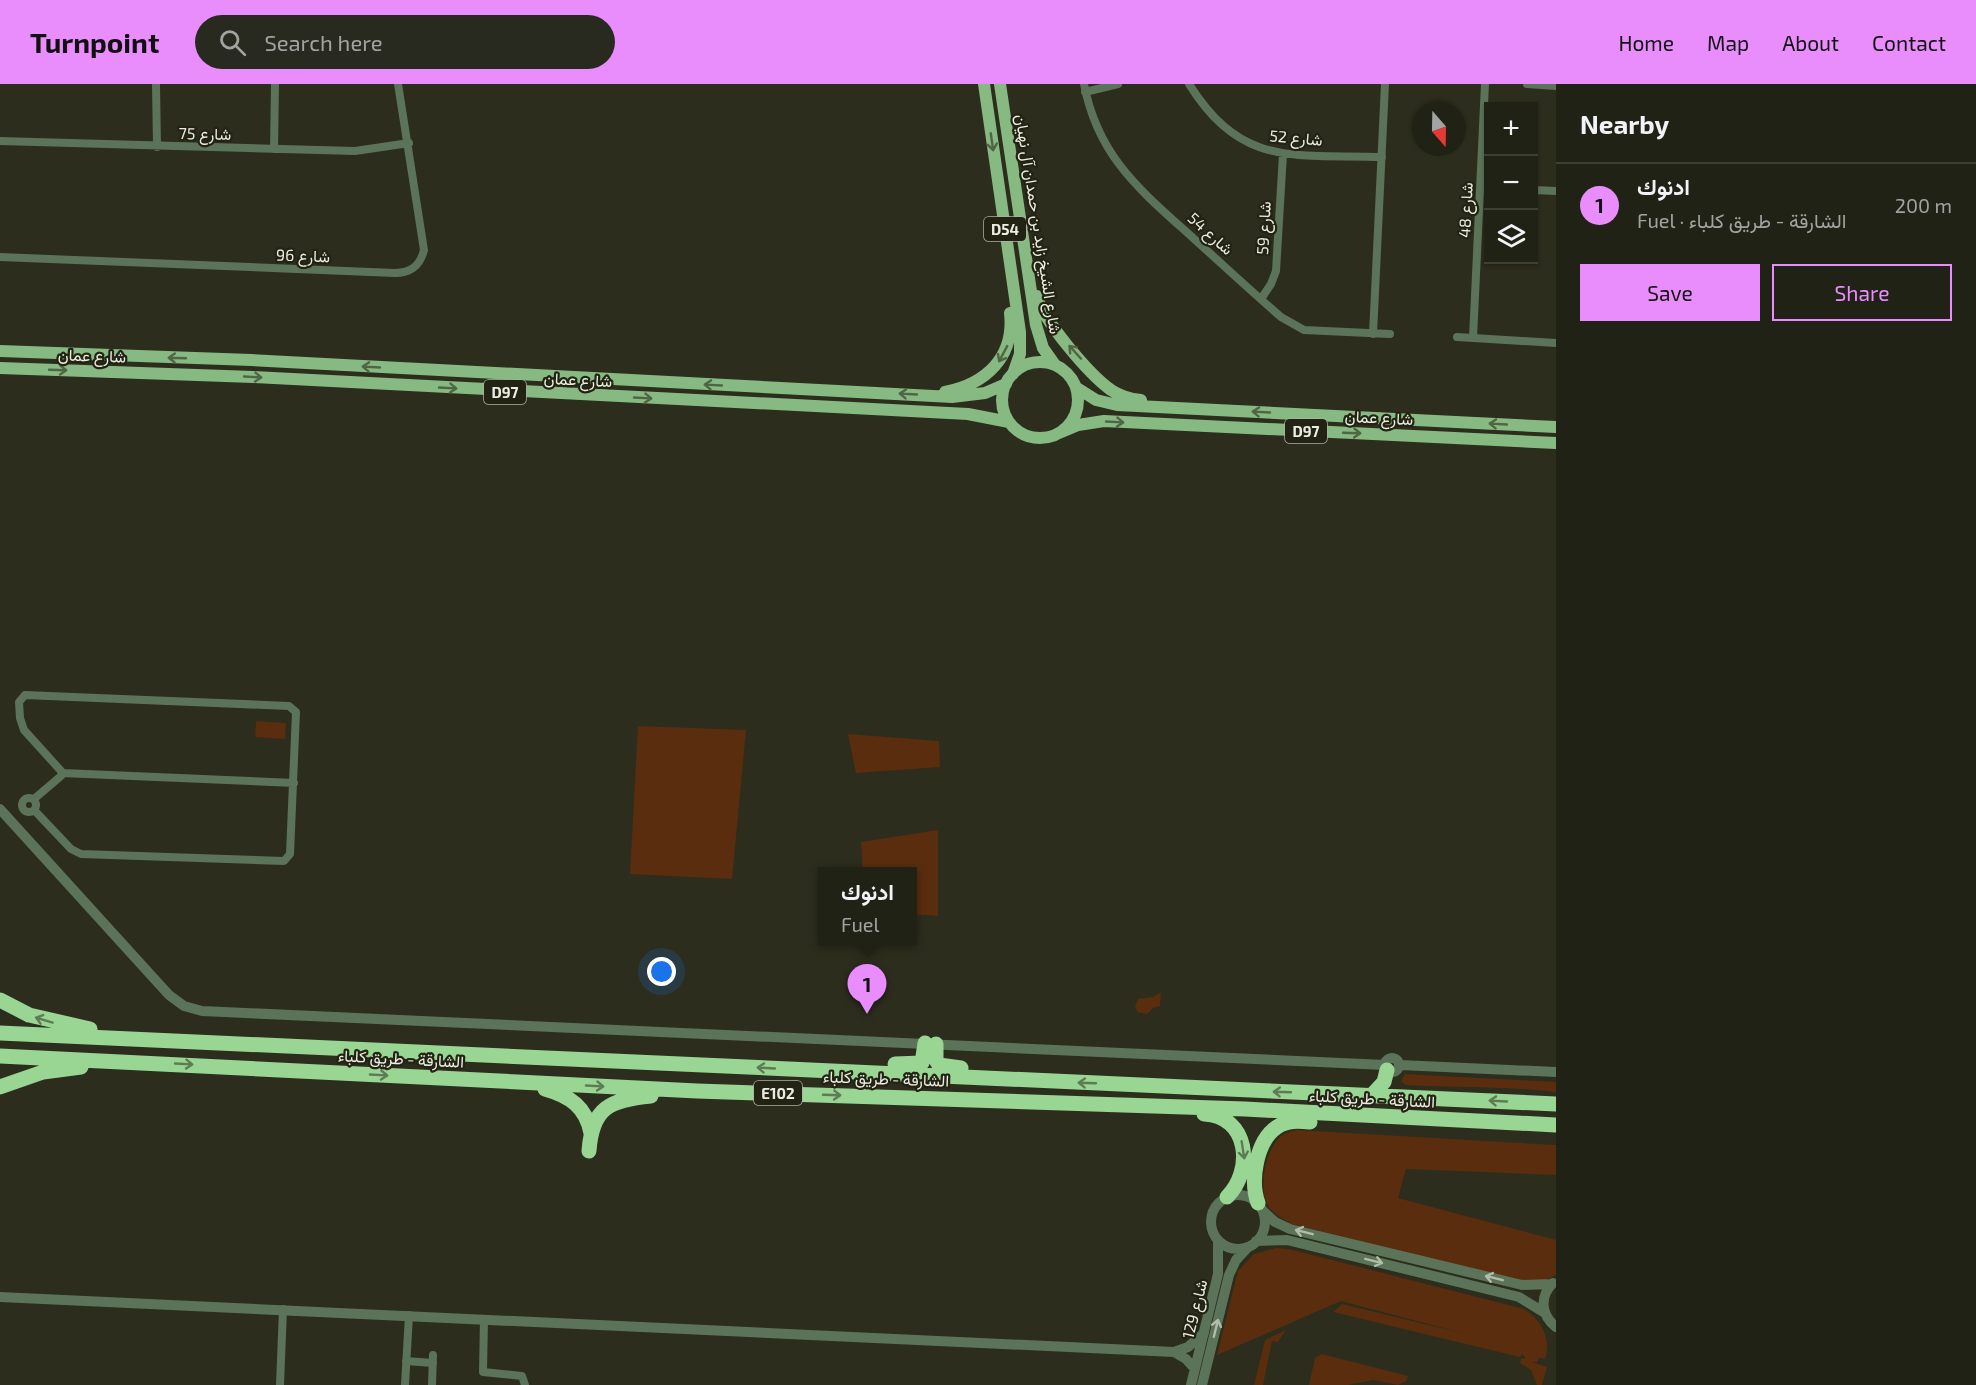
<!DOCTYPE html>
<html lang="en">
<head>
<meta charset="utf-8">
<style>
  :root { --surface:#212216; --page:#292a1f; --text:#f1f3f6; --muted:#a2a4a1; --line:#3e3f35; --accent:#ea8dfc }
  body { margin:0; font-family:"Exo 2",Vazirmatn,sans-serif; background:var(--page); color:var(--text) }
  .controls { position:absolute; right:18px; top:18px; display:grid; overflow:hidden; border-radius:0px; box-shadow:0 2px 4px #0004 }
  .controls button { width:54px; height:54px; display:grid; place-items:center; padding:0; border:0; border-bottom:2px solid var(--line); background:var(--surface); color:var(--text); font:30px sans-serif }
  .compass { position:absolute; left:1412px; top:18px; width:54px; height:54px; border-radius:50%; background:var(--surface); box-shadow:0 2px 4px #0004; rotate:160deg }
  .you { position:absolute; left:662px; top:888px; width:21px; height:21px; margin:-15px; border:4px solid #fff; border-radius:50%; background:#1a73e8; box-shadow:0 0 0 9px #1a73e833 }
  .badge { display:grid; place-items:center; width:39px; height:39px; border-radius:50%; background:var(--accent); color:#111; font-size:20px; font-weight:700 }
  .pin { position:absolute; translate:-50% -50px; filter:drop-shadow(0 2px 3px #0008) }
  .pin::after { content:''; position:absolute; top:32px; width:21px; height:18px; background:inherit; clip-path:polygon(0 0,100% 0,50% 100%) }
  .popup { position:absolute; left:818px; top:783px; width:99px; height:78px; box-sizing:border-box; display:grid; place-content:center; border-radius:0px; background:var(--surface); filter:drop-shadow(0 2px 4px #0005); font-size:20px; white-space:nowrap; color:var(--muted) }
  .popup b { font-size:22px; color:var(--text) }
  .popup::after { content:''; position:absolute; left:50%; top:100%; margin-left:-12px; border:12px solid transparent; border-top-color:var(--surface) }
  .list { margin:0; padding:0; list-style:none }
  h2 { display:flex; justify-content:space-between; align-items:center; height:78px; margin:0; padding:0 24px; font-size:26px }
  h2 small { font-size:20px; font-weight:400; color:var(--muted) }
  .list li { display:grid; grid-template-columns:39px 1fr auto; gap:18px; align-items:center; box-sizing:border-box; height:84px; padding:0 24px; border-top:2px solid var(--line) }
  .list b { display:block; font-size:22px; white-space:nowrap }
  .list p { margin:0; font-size:20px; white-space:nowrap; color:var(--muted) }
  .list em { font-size:20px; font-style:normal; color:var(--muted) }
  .actions { display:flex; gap:12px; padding:18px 24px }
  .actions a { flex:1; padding:14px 0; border:2px solid var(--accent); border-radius:0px; text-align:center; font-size:21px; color:var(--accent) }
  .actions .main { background:var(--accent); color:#111 }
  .icon { flex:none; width:33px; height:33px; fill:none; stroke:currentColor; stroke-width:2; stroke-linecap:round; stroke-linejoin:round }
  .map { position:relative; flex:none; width:1556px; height:1301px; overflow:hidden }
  header { display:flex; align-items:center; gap:36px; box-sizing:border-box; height:84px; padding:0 30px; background:var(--accent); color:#111 }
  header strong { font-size:28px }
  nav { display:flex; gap:33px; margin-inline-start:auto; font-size:21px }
  .search { width:420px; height:54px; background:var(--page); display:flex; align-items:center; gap:15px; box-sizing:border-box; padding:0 21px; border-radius:33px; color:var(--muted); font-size:22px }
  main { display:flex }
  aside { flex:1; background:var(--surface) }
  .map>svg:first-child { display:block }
  .green { fill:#5a2d0e }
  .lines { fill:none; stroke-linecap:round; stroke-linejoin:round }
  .minor { stroke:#5b7358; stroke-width:8 }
  .tertiary { stroke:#5b7358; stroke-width:10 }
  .primary { stroke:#87b982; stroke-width:12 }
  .motorway { stroke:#99d593; stroke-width:15 }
  .oneway { stroke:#4f6645 }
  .oneway2 { stroke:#5e7c53 }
  .oneway3 { stroke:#b1bcab }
  .labels { text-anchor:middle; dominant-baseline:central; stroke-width:4.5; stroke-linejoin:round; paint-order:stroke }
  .shield { fill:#222313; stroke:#afb0a4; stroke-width:1.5 }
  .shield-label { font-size:15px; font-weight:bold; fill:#ebede2 }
  .street-label { font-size:16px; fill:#ebede2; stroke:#222313 }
</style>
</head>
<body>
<header>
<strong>Turnpoint</strong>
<div class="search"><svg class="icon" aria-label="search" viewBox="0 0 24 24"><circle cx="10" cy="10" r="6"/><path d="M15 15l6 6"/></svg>Search here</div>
<nav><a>Home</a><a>Map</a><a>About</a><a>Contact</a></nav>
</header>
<main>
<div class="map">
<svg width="1556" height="1301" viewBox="0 0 1556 1301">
  <rect width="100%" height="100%" fill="#2c2d1d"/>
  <!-- green -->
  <path class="green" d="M 256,637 L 286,639 L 285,655 L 255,653 Z
    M 638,642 L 746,646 L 732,795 L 630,790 Z
    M 848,650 L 939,657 L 940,683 L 856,689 Z
    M 938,746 L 938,832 L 912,830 L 912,788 L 863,787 L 861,758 Z
    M 1161,908 L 1160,922 L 1153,924 L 1147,930 L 1138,928 L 1135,923 L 1138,915 L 1153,913 Z
    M 1405,990 L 1556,998 L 1556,1008 C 1507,1002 1456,1004 1406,1001 L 1401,997 Z
    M 1296,1046 L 1556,1061 L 1556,1091 L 1406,1085 L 1398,1114 L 1556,1156 L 1556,1191 L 1543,1197 L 1513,1196 L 1292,1140 C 1283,1135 1271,1129 1267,1120 C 1259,1100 1265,1068 1280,1053 C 1284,1049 1291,1048 1296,1046 Z
    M 1276,1164 L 1289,1165 L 1524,1225 C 1541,1236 1552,1254 1545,1275 L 1539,1274 L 1537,1278 L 1532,1278 L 1547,1283 L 1542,1301 L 1537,1301 L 1531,1286 L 1520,1279 L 1521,1274 L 1526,1275 L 1522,1270 L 1520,1273 L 1333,1228 L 1342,1220 L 1466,1250 L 1341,1217 L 1217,1271 L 1238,1187 L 1254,1170 Z
    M 1286,1246 L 1278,1258 L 1272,1257 L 1263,1301 L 1254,1301 L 1265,1256 Z
    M 1322,1270 L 1408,1292 L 1406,1297 L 1398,1301 L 1373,1296 L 1348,1301 L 1309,1301 L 1315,1274 Z"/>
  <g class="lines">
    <!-- minor -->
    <path class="minor" d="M 156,0 L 157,63
      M 1084,0 C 1098,73 1140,106 1192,153 C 1222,180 1251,207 1281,233 L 1304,246 L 1390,250
      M 1189,0 C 1242,84 1293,70 1382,73
      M 1527,0 L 1556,2
      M 1085,8 L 1118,0
      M 0,57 L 355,67 L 409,59
      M 274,65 L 275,0
      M 1534,106 L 1556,107
      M 0,173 L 395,189 C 411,189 420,182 424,166 L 398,0
      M 1261,215 L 1271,200 L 1276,187 L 1283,70
      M 1373,250 L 1385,0
      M 1457,253 L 1556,259
      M 1473,254 L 1485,0
      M 62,689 L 294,699
      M22 721a7 7 0 1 1 14 0a7 7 0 1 1-14 0Z
      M 34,715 L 61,692 L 62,688 L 24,646 L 20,634 L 19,618 L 25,611 L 289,622 L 296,628 L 290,770 L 284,777 L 81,770 L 71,765 L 35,727
      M 484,1235 L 483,1288 L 522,1292 L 525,1301
      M 406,1277 L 433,1279
      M 280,1301 L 283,1225
      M 405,1301 L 409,1231
      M 432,1301 L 433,1271"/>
    <!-- tertiary -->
    <path class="tertiary" d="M 0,725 L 169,911 L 184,922 L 202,927 L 1385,981
      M1385 981a7 7 0 1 1 14 0a7 7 0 1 1-14 0Z
      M 1400,981 L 1556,988
      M1211 1138a27 27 0 1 1 54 0a27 27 0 1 1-54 0Z
      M 1263,1127 L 1275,1138 L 1290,1145 L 1522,1201 L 1551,1200
      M 1256,1157 L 1287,1156 L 1519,1213 L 1545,1229
      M 1553,1199 C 1539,1213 1541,1231 1556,1243
      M 0,1213 L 1174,1268 L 1188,1263 L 1204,1249
      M 1174,1268 L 1186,1275 L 1195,1285
      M 1191,1301 L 1218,1190 L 1218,1156
      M 1202,1301 L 1229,1191 L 1236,1176 L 1248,1163"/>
    <!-- primary -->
    <path class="primary" d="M 984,0 L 1020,248 L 1020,270 L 1013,290
      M 1000,0 L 1036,241 L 1043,264 L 1055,281
      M 1037,212 C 1043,237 1090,291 1111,306 C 1120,312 1130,315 1141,316
      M 0,267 L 251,276 L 952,313 L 985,309 L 1006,300
      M1002 316a38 38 0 1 1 76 0a38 38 0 1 1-76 0Z
      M 0,284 L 253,293 L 968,330 L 1009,338
      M 1077,304 L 1096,316 L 1117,321 L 1556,343
      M 945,308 C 986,300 1015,273 1010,229
      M 1059,349 L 1078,341 L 1104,337 L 1556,359"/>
    <!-- motorway -->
    <path class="motorway" d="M 0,916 L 29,931 L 90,945
      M 0,949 L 1556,1020
      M 936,960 L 936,976 L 939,981 L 961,984
      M 0,972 L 697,1007 L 1245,1025 L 1556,1041
      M 895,980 L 922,979 L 925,959
      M 0,1003 L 43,988 L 81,983
      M 545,1005 C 570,1012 586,1023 591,1049
      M 1371,1012 L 1384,998 L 1387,986
      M 1204,1030 C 1249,1032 1254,1086 1227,1113
      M 589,1067 C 592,1023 610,1016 651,1012
      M 1258,1119 C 1250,1097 1256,1057 1277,1043 C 1287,1036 1299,1037 1310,1038"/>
  </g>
  <!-- one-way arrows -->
  <defs><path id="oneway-shaft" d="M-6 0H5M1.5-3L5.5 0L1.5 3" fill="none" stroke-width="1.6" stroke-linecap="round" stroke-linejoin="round" transform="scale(1.5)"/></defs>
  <g class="oneway">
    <use href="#oneway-shaft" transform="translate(992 58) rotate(82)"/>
    <use href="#oneway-shaft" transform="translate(1075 268) rotate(-132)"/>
    <use href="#oneway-shaft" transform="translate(1003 270) rotate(118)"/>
    <use href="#oneway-shaft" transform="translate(177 274) rotate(-178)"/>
    <use href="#oneway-shaft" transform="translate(371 283) rotate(-177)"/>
    <use href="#oneway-shaft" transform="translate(58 286) rotate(2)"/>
    <use href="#oneway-shaft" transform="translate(253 293) rotate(3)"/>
    <use href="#oneway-shaft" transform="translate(713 301) rotate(-177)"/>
    <use href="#oneway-shaft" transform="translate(448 304) rotate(3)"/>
    <use href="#oneway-shaft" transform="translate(908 310) rotate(-177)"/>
    <use href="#oneway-shaft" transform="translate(643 314) rotate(3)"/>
    <use href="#oneway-shaft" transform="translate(1261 328) rotate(-177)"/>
    <use href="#oneway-shaft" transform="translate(1115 338) rotate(3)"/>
    <use href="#oneway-shaft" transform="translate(1498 340) rotate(-177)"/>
    <use href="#oneway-shaft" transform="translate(1352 349) rotate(2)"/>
  </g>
  <g class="oneway2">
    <use href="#oneway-shaft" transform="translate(44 936) rotate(-163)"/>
    <use href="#oneway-shaft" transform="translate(184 980) rotate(3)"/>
    <use href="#oneway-shaft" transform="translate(766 984) rotate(-177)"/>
    <use href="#oneway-shaft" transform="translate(379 991) rotate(3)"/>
    <use href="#oneway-shaft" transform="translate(1087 999) rotate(-178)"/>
    <use href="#oneway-shaft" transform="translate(595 1002) rotate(3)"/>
    <use href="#oneway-shaft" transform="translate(1282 1008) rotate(-178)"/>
    <use href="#oneway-shaft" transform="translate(832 1011) rotate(2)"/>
    <use href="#oneway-shaft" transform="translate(1498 1017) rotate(-177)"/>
    <use href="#oneway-shaft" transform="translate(1243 1066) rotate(81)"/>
  </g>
  <g class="oneway3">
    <use href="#oneway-shaft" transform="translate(1304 1148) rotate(-166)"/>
    <use href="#oneway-shaft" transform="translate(1374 1177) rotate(14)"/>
    <use href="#oneway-shaft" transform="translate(1494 1194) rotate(-166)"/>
    <use href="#oneway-shaft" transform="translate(1216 1244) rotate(-76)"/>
  </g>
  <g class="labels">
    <!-- shield labels -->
    <g class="shield">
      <rect x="984" y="133" width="42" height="24" rx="4.5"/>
      <rect x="484" y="296" width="42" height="24" rx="4.5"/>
      <rect x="1285" y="335" width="42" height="24" rx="4.5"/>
      <rect x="754" y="997" width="48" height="24" rx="4.5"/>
    </g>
    <g class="shield-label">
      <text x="1005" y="145">D54</text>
      <text x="505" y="308">D97</text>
      <text x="1306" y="347">D97</text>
      <text x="778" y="1009">E102</text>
    </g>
    <!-- street labels -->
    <g class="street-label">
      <text transform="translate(205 49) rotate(1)">شارع 75</text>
      <text transform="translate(1296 53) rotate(5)">شارع 52</text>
      <text transform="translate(1465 126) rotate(-87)">شارع 48</text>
      <text transform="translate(1039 140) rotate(81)">شارع الشيخ زايد بن حمدان آل نهيان</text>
      <text transform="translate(1263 144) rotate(-87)">شارع 59</text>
      <text transform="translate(1211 149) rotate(42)">شارع 54</text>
      <text transform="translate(303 171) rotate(2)">شارع 96</text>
      <text transform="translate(92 271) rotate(2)">شارع عمان</text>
      <text transform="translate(578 295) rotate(3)">شارع عمان</text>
      <text transform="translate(1379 333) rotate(3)">شارع عمان</text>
      <text transform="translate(401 974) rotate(3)">الشارقة - طريق كلباء</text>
      <text transform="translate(886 994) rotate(2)">الشارقة - طريق كلباء</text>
      <text transform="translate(1372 1014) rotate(3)">الشارقة - طريق كلباء</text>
      <text transform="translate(1194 1225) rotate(-76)">شارع 129</text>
    </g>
  </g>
</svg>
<div class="controls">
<button>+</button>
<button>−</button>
<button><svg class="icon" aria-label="layers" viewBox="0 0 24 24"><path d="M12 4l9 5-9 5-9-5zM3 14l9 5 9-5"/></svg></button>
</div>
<svg class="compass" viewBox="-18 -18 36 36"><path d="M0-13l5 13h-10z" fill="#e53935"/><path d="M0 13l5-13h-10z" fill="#a2a4a1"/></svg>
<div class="you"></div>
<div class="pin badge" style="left:867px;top:930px">1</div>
<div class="popup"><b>ادنوك</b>Fuel</div>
</div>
<aside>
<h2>Nearby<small></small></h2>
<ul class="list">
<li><span class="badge">1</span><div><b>ادنوك</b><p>Fuel · الشارقة - طريق كلباء</p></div><em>200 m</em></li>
</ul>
<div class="actions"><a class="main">Save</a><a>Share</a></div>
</aside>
</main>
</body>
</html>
